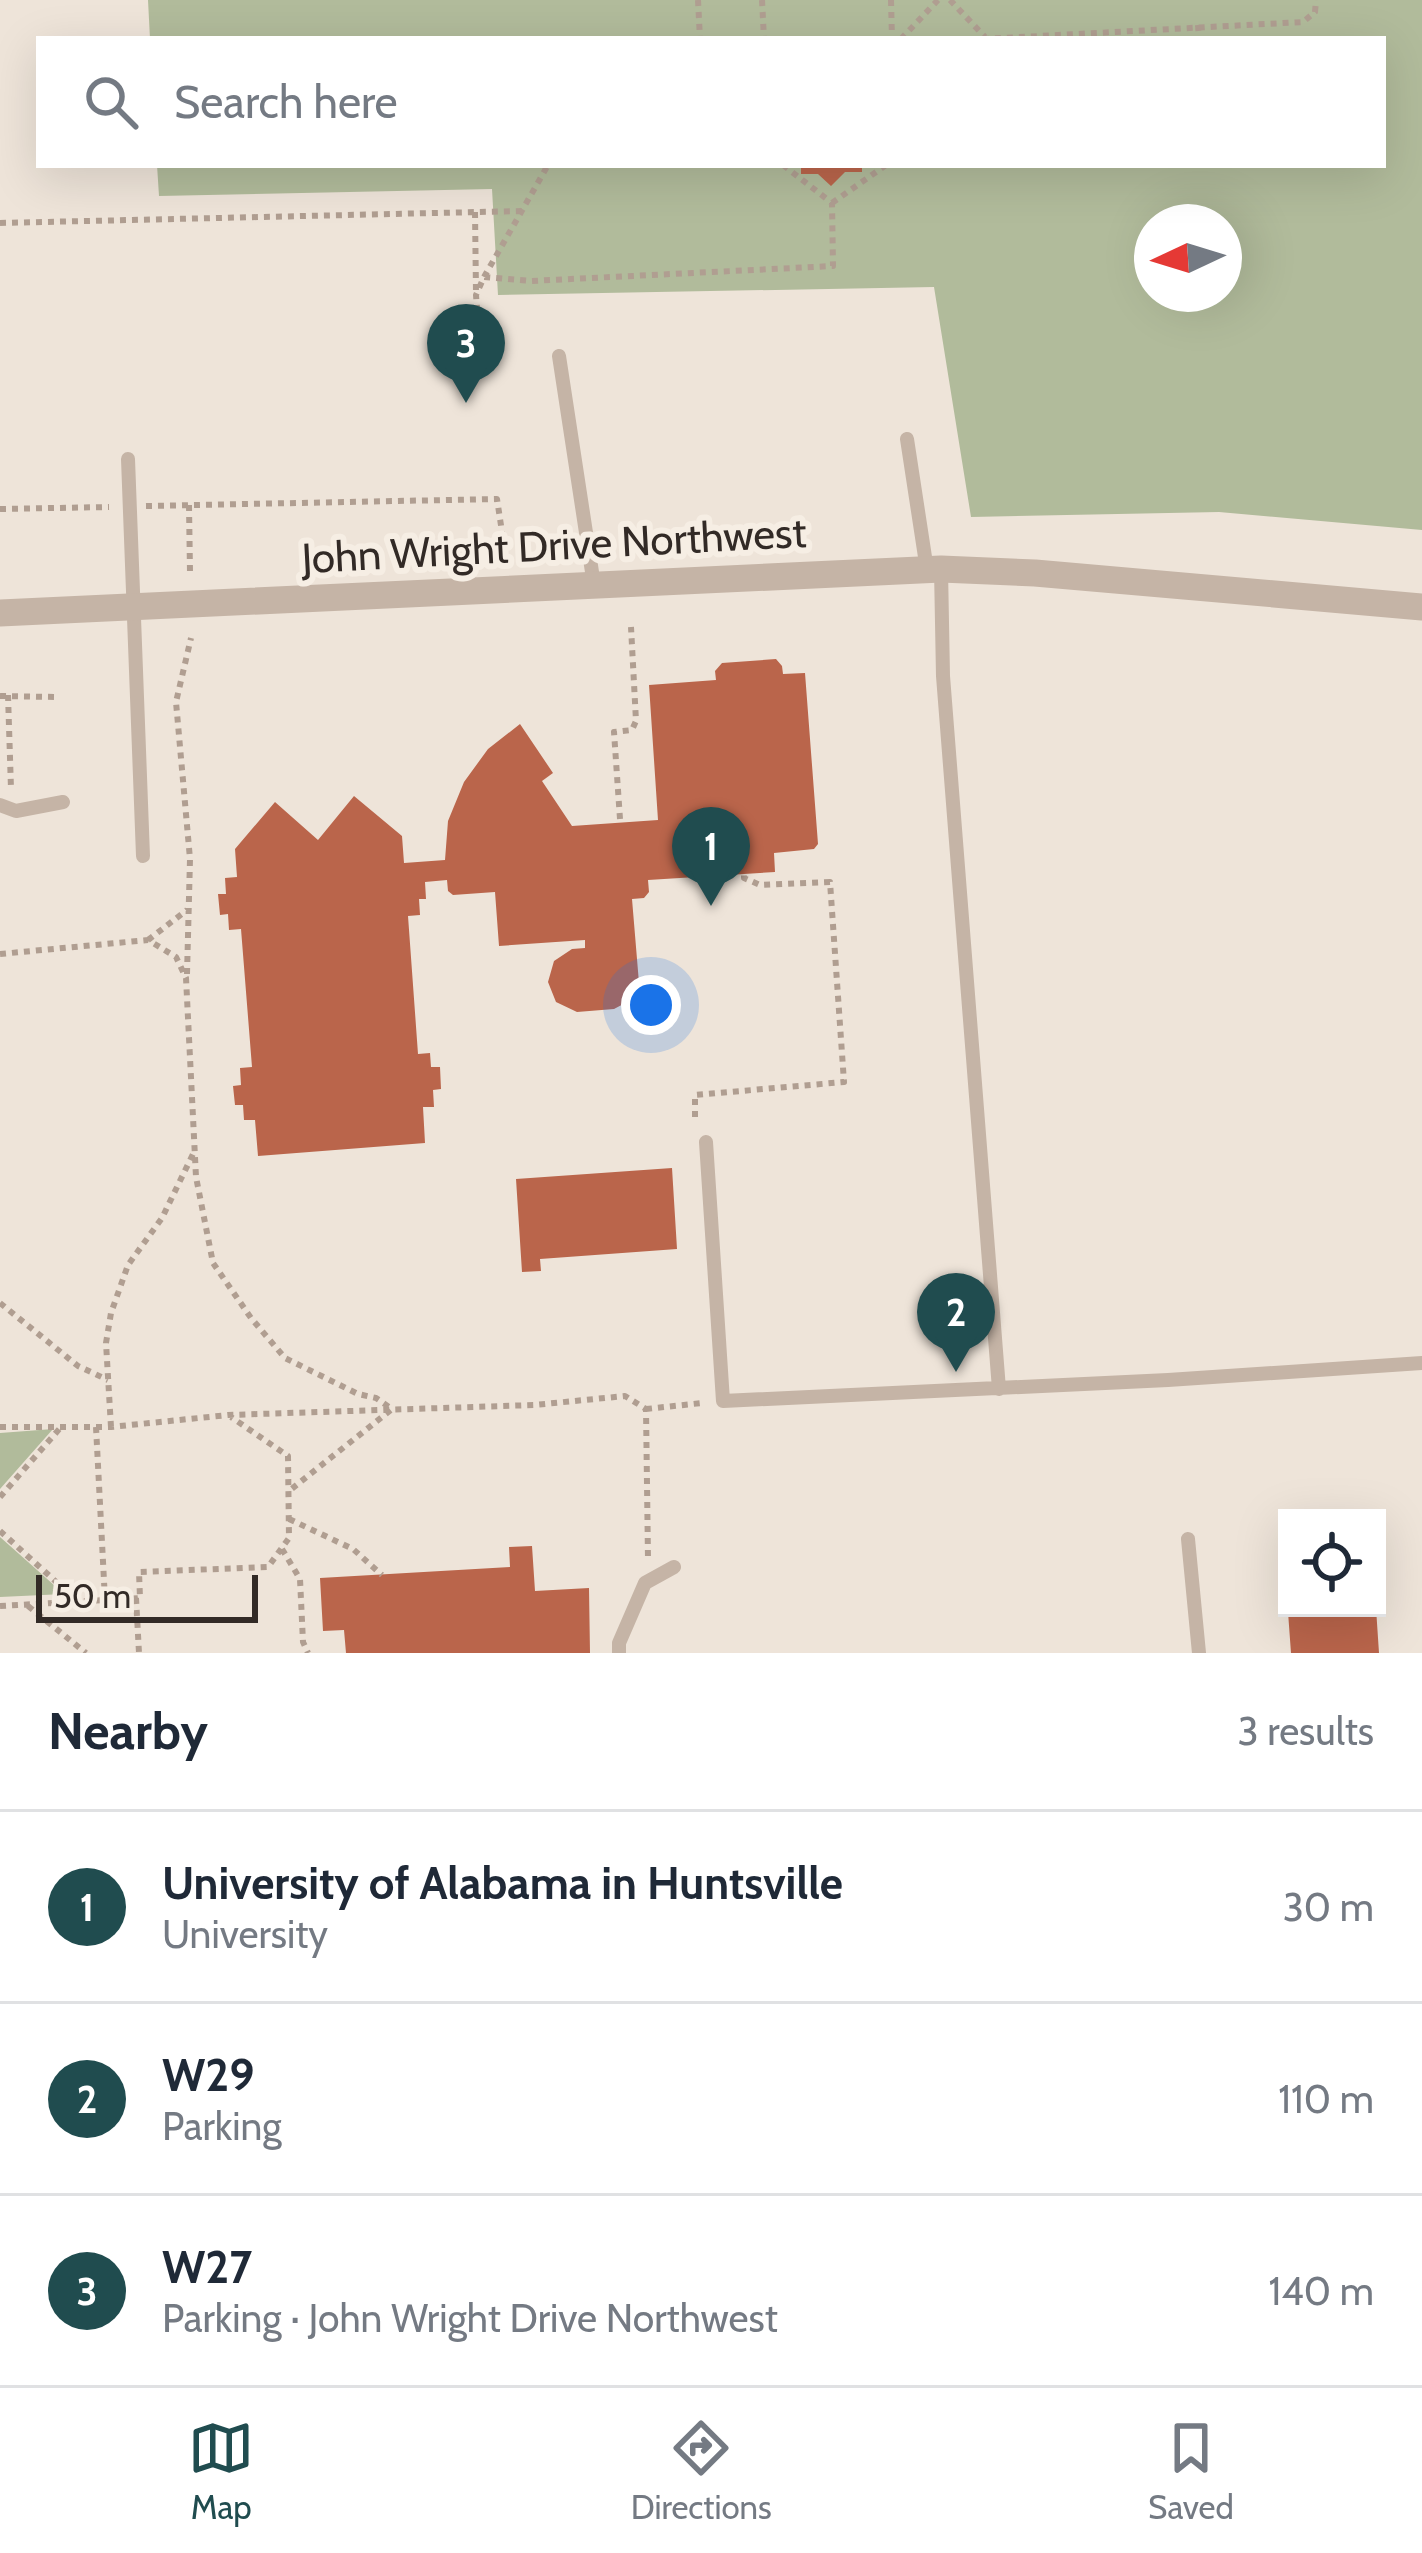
<!DOCTYPE html>
<html lang="en">
<head>
<meta charset="utf-8">
<style>
  :root { --surface:#fff; --page:#f6f6f7; --text:#1f2937; --muted:#747a83; --line:#e0e1e3; --accent:#204c4f }
  body { margin:0; font-family:Cabin,sans-serif; background:var(--page); color:var(--text) }
  .controls { position:absolute; right:36px; bottom:36px; display:grid; overflow:hidden; border-radius:0px; box-shadow:0 12px 48px #0002 }
  .controls button { width:108px; height:108px; display:grid; place-items:center; padding:0; border:0; border-bottom:3px solid var(--line); background:var(--surface); color:var(--text); font:60px sans-serif }
  .compass { position:absolute; left:1134px; top:204px; width:108px; height:108px; border-radius:50%; background:var(--surface); box-shadow:0 12px 48px #0002; rotate:266deg }
  .scale { position:absolute; left:36px; bottom:30px; width:222px; box-sizing:border-box; padding-left:12px; border:6px solid #322a26; border-top:0; font-size:33px; line-height:42px; white-space:nowrap; color:#322a26; -webkit-text-stroke:9px #f6eee4; paint-order:stroke }
  .you { position:absolute; left:651px; top:1005px; width:42px; height:42px; margin:-30px; border:9px solid #fff; border-radius:50%; background:#1a73e8; box-shadow:0 0 0 18px #1a73e833 }
  .badge { display:grid; place-items:center; width:78px; height:78px; border-radius:50%; background:var(--accent); color:#fff; font-size:39px; font-weight:700 }
  .pin { position:absolute; translate:-50% -99px; filter:drop-shadow(0 3px 6px #0008) }
  .pin::after { content:''; position:absolute; top:63px; width:42px; height:36px; background:inherit; clip-path:polygon(0 0,100% 0,50% 100%) }
  .list { margin:0; padding:0; list-style:none }
  h2 { display:flex; justify-content:space-between; align-items:center; height:156px; margin:0; padding:0 48px; font-size:51px }
  h2 small { font-size:39px; font-weight:400; color:var(--muted) }
  .list li { display:grid; grid-template-columns:78px 1fr auto; gap:36px; align-items:center; box-sizing:border-box; height:192px; padding:0 48px; border-top:3px solid var(--line) }
  .list b { display:block; font-size:45px; white-space:nowrap }
  .list p { margin:0; font-size:39px; white-space:nowrap; color:var(--muted) }
  .list em { font-size:39px; font-style:normal; color:var(--muted) }
  .icon { flex:none; width:66px; height:66px; fill:none; stroke:currentColor; stroke-width:2; stroke-linecap:round; stroke-linejoin:round }
  .map { position:relative; flex:none; width:1422px; height:1653px; overflow:hidden }
  .search { position:absolute; background:var(--surface); box-shadow:0 12px 48px #0002; left:36px; right:36px; top:36px; height:132px; display:flex; align-items:center; gap:30px; box-sizing:border-box; padding:0 42px; border-radius:0px; color:var(--muted); font-size:45px }
  .sheet { height:732px; background:var(--surface) }
  nav { display:flex; justify-content:space-around; align-items:center; box-sizing:border-box; height:168px; border-top:3px solid var(--line); background:var(--surface); font-size:33px; color:var(--muted) }
  nav a { display:grid; justify-items:center; gap:6px }
  nav .on { color:var(--accent) }
  .map>svg:first-child { display:block }
  .green { fill:#b1bb9b; fill-rule:evenodd }
  .building { fill:#ba654b }
  .lines { fill:none; stroke-linecap:round; stroke-linejoin:round }
  .path { stroke:#b09e91; stroke-width:6; stroke-dasharray:6 6; stroke-linecap:butt }
  .service { stroke:#c5b4a6; stroke-width:14 }
  .minor { stroke:#c5b4a6; stroke-width:27 }
  .labels { text-anchor:middle; dominant-baseline:central; stroke-width:12; stroke-linejoin:round; paint-order:stroke }
  .street-label { font-size:42px; fill:#322a26; stroke:#f6eee4 }
</style>
</head>
<body>
<div class="map">
<svg width="1422" height="1653" viewBox="0 0 1422 1653">
  <rect width="100%" height="100%" fill="#eee4d9"/>
  <!-- green -->
  <path class="green" d="M 148,0 L 1422,0 L 1422,530 L 1219,512 L 971,517 L 934,287 L 498,295 L 492,189 L 159,196 L 157,165 L 1383,165 L 1383,39 L 150,39 ZM 1152,222 L 1224,222 L 1224,294 L 1152,294 Z
    M 53,1429 L 0,1489 L 0,1433 Z
    M 0,1537 L 64,1594 L 0,1597 Z"/>
  <!-- building -->
  <path class="building" d="M 801,165 L 862,165 L 862,172 L 845,172 L 831,186 L 818,174 L 801,174 Z
    M 776,659 L 782,666 L 783,674 L 805,673 L 818,844 L 814,849 L 774,853 L 775,872 L 648,880 L 649,892 L 644,898 L 632,899 L 639,983 L 631,1000 L 614,1009 L 577,1012 L 556,1002 L 548,982 L 554,961 L 572,949 L 585,948 L 585,940 L 499,946 L 495,892 L 453,895 L 448,891 L 447,880 L 425,882 L 426,899 L 419,899 L 420,915 L 408,916 L 418,1054 L 430,1053 L 431,1067 L 440,1067 L 441,1089 L 433,1090 L 434,1107 L 423,1107 L 425,1143 L 258,1156 L 255,1120 L 244,1120 L 243,1105 L 235,1105 L 233,1086 L 241,1085 L 240,1068 L 252,1067 L 241,929 L 229,930 L 228,914 L 220,915 L 218,894 L 226,894 L 225,878 L 237,877 L 235,849 L 275,802 L 318,840 L 354,796 L 402,836 L 404,863 L 445,860 L 448,821 L 464,782 L 488,749 L 520,724 L 553,773 L 542,781 L 572,826 L 658,820 L 649,685 L 716,680 L 715,671 L 722,663 Z
    M 672,1168 L 677,1249 L 540,1259 L 541,1271 L 522,1272 L 516,1179 Z
    M 532,1546 L 535,1591 L 589,1588 L 590,1653 L 346,1653 L 344,1630 L 323,1631 L 320,1578 L 510,1567 L 509,1547 Z
    M 1376,1608 L 1379,1653 L 1291,1653 L 1288,1612 Z"/>
  <g class="lines">
    <!-- path -->
    <path class="path" d="M 698,0 L 700,39
      M 762,0 L 764,39
      M 891,0 L 892,39
      M 950,0 L 985,37
      M 1198,25 L 1199,39
      M 901,39 L 938,0
      M 983,39 L 1303,22 L 1315,12 L 1316,0
      M 783,165 L 832,203
      M 832,203 L 886,165
      M 475,212 L 476,292
      M 0,223 L 522,211
      M 484,277 L 548,165
      M 479,335 L 476,295 L 484,277 L 531,281 L 833,266 L 832,203
      M 189,505 L 190,572
      M 146,506 L 497,499 L 504,545
      M 0,509 L 109,507
      M 8,695 L 11,789
      M 0,696 L 56,697
      M 620,819 L 614,732 L 632,730 L 636,721 L 631,627
      M 148,940 L 187,910
      M 0,954 L 148,940 L 176,957 L 186,978 L 196,1177 L 213,1263 L 251,1318 L 285,1358 L 358,1394 L 376,1398 L 392,1409 L 289,1491
      M 187,974 L 190,859 L 176,702 L 191,638
      M 695,1117 L 695,1095 L 844,1082 L 830,882 L 760,885 L 744,878 L 744,874
      M 0,1303 L 78,1366 L 108,1380
      M 646,1409 L 702,1403
      M 0,1427 L 111,1427 L 228,1415 L 534,1405 L 625,1396 L 646,1409 L 648,1559
      M 96,1427 L 105,1600
      M 111,1427 L 106,1343 L 111,1313 L 128,1265 L 162,1218 L 194,1152
      M 0,1497 L 61,1427
      M 289,1519 L 353,1549 L 382,1575
      M 0,1531 L 75,1599
      M 282,1549 L 300,1579 L 303,1642 L 308,1653
      M 136,1598 L 139,1653
      M 0,1606 L 140,1598 L 139,1572 L 268,1567 L 289,1538 L 288,1456 L 231,1417
      M 28,1606 L 86,1653"/>
    <!-- service -->
    <path class="service" d="M 559,356 L 594,585
      M 907,439 L 927,570
      M 128,459 L 143,856
      M 941,569 L 943,676 L 999,1389
      M 0,805 L 16,811 L 63,802
      M 706,1142 L 723,1401 L 1168,1380 L 1422,1363
      M 1188,1539 L 1199,1653
      M 619,1653 L 619,1643 L 645,1583 L 674,1567"/>
    <!-- minor -->
    <path class="minor" d="M 0,613 L 941,569 L 1035,573 L 1422,607"/>
  </g>
  <g class="labels">
    <!-- street labels -->
    <g class="street-label">
      <text transform="translate(554 545) rotate(-3)">John Wright Drive Northwest</text>
    </g>
  </g>
</svg>
<div class="controls">
<button><svg class="icon" aria-label="locate" viewBox="0 0 24 24"><circle cx="12" cy="12" r="6"/><path d="M12 2v4M12 18v4M2 12h4M18 12h4"/></svg></button>
</div>
<svg class="compass" viewBox="-18 -18 36 36"><path d="M0-13l5 13h-10z" fill="#e53935"/><path d="M0 13l5-13h-10z" fill="#747a83"/></svg>
<div class="scale">50 m</div>
<div class="you"></div>
<div class="pin badge" style="left:711px;top:906px">1</div>
<div class="pin badge" style="left:956px;top:1372px">2</div>
<div class="pin badge" style="left:466px;top:403px">3</div>
<div class="search"><svg class="icon" aria-label="search" viewBox="0 0 24 24"><circle cx="10" cy="10" r="6"/><path d="M15 15l6 6"/></svg>Search here</div>
</div>
<section class="sheet">
<h2>Nearby<small>3 results</small></h2>
<ul class="list">
<li><span class="badge">1</span><div><b>University of Alabama in Huntsville</b><p>University</p></div><em>30 m</em></li>
<li><span class="badge">2</span><div><b>W29</b><p>Parking</p></div><em>110 m</em></li>
<li><span class="badge">3</span><div><b>W27</b><p>Parking · John Wright Drive Northwest</p></div><em>140 m</em></li>
</ul>
</section>
<nav>
<a class="on"><svg class="icon" aria-label="map" viewBox="0 0 24 24"><path d="M3 6l6-2 6 2 6-2v14l-6 2-6-2-6 2zM9 4v14M15 6v14"/></svg>Map</a>
<a><svg class="icon" aria-label="directions" viewBox="0 0 24 24"><path d="M12 3l9 9-9 9-9-9zM9 14v-3h6M13 9l2 2-2 2"/></svg>Directions</a>
<a><svg class="icon" aria-label="saved" viewBox="0 0 24 24"><path d="M7 4h10v16l-5-4-5 4z"/></svg>Saved</a>
</nav>
</body>
</html>
